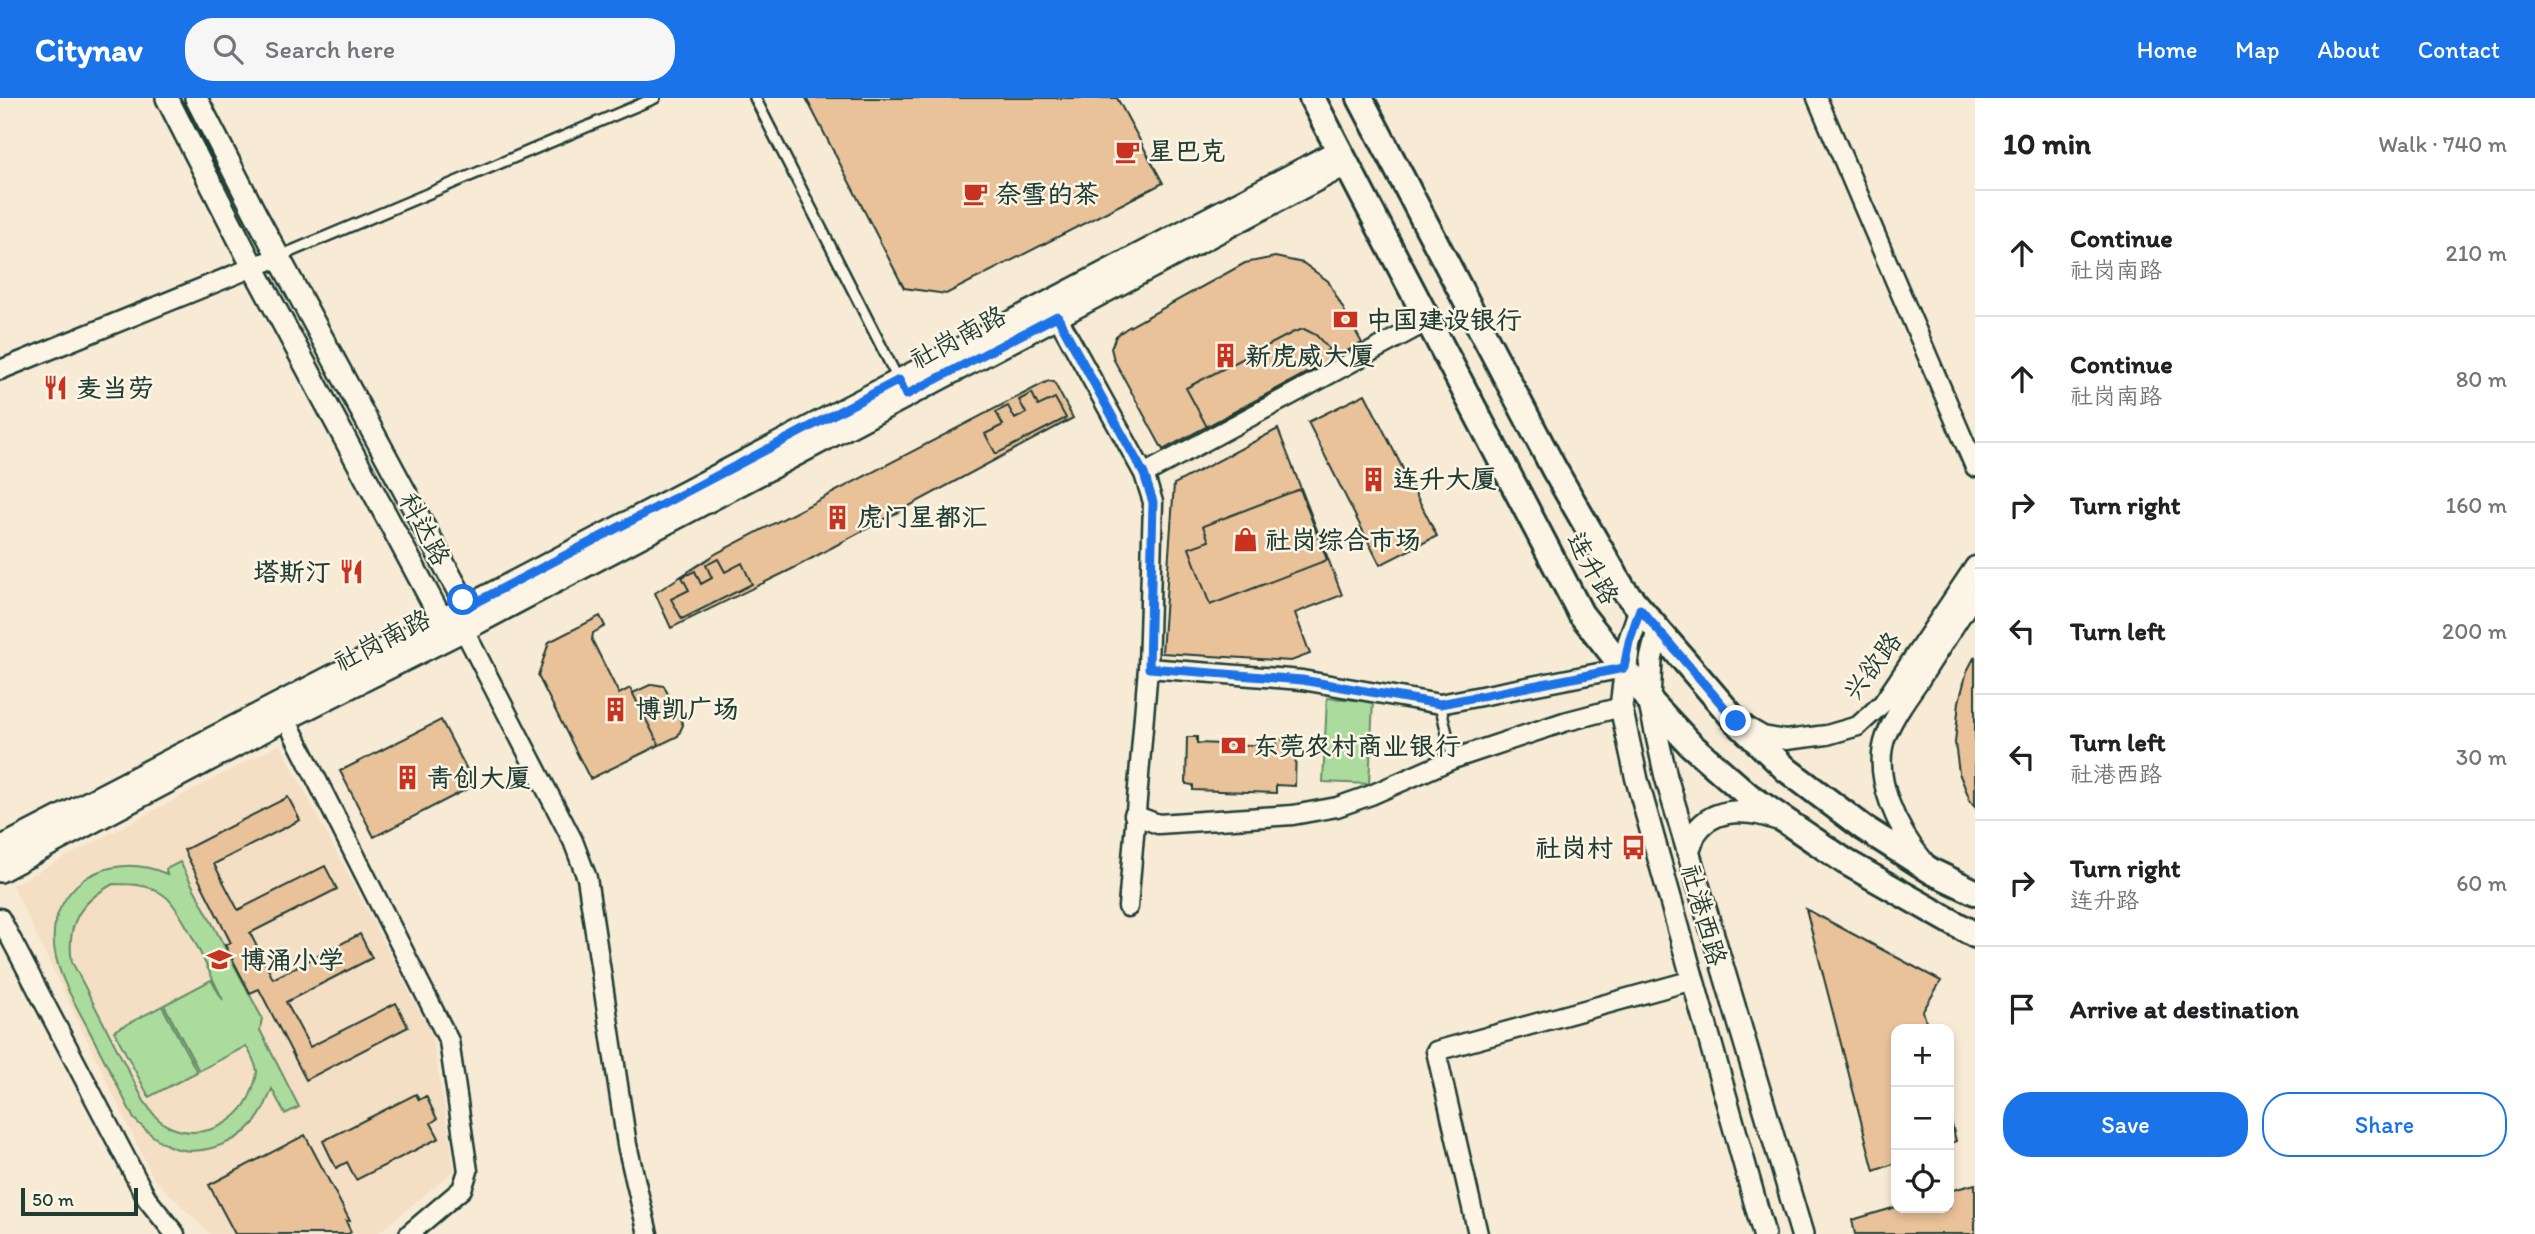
<!DOCTYPE html>
<html lang="en">
<head>
<meta charset="utf-8">
<style>
  :root { --surface:#fff; --page:#f6f6f6; --text:#202124; --muted:#757577; --line:#e0e0e0; --accent:#1a73e8 }
  body { margin:0; font-family:Itim,"LXGW WenKai TC",sans-serif; background:var(--page); color:var(--text) }
  .controls { position:absolute; right:21px; bottom:21px; display:grid; overflow:hidden; border-radius:14px; box-shadow:0 4px 10px #0003 }
  .controls button { width:63px; height:63px; display:grid; place-items:center; padding:0; border:0; border-bottom:2px solid var(--line); background:var(--surface); color:var(--text); font:35px sans-serif }
  .scale { position:absolute; left:21px; bottom:18px; width:117px; box-sizing:border-box; padding-left:7px; border:4px solid #1f3d34; border-top:0; font-size:19px; line-height:24px; white-space:nowrap; color:#1f3d34; -webkit-text-stroke:5px #fcf5e5; paint-order:stroke }
  .stop { position:absolute; width:21px; height:21px; margin:-16px; border:5px solid #1a73e8; border-radius:50%; background:#fff }
  .stop.end { background:#1a73e8; border-color:#fff; box-shadow:0 2px 7px #0008 }
  .list { margin:0; padding:0; list-style:none }
  h2 { display:flex; justify-content:space-between; align-items:center; height:91px; margin:0; padding:0 28px; font-size:30px }
  h2 small { font-size:23px; font-weight:400; color:var(--muted) }
  .list li { display:grid; grid-template-columns:46px 1fr auto; gap:21px; align-items:center; box-sizing:border-box; height:126px; padding:0 28px; border-top:2px solid var(--line) }
  .list b { display:block; font-size:26px; white-space:nowrap }
  .list p { margin:0; font-size:23px; white-space:nowrap; color:var(--muted) }
  .list em { font-size:23px; font-style:normal; color:var(--muted) }
  .actions { display:flex; gap:14px; padding:21px 28px }
  .actions a { flex:1; padding:16px 0; border:2px solid var(--accent); border-radius:28px; text-align:center; font-size:24px; color:var(--accent) }
  .actions .main { background:var(--accent); color:#fff }
  .icon { flex:none; width:38px; height:38px; fill:none; stroke:currentColor; stroke-width:2; stroke-linecap:round; stroke-linejoin:round }
  .map { position:relative; flex:none; width:1975px; height:1136px; overflow:hidden }
  header { display:flex; align-items:center; gap:42px; box-sizing:border-box; height:98px; padding:0 35px; background:var(--accent); color:#fff }
  header strong { font-size:33px }
  nav { display:flex; gap:38px; margin-inline-start:auto; font-size:24px }
  .search { width:490px; height:63px; background:var(--page); display:flex; align-items:center; gap:18px; box-sizing:border-box; padding:0 24px; border-radius:28px; color:var(--muted); font-size:26px }
  main { display:flex }
  aside { flex:1; background:var(--surface) }
  .map>svg:first-child { display:block }
  .built { fill:#f4dfc4 }
  .green { fill:#abdc9d; stroke:#658c68; stroke-width:2; fill-rule:evenodd }
  .building { fill:#eac29a; stroke:#1f3d34; stroke-width:2 }
  .lines { fill:none; stroke-linecap:round; stroke-linejoin:round }
  .service-casing { stroke:#1f3d34; stroke-width:14 }
  .minor-casing { stroke:#1f3d34; stroke-width:23 }
  .tertiary-casing { stroke:#1f3d34; stroke-width:26 }
  .secondary-casing { stroke:#1f3d34; stroke-width:30 }
  .service { stroke:#fcf5e5; stroke-width:9 }
  .minor { stroke:#fcf5e5; stroke-width:18 }
  .tertiary { stroke:#fcf5e5; stroke-width:21 }
  .secondary { stroke:#fcf5e5; stroke-width:24 }
  .route { stroke:#1a73e8; stroke-width:9 }
  .labels { text-anchor:middle; dominant-baseline:central; stroke-width:5; stroke-linejoin:round; paint-order:stroke }
  .poi-label { font-size:26px; font-weight:bold; fill:#1f3d34; stroke:#fcf5e5; text-anchor:start }
  .street-label { font-size:26px; fill:#1f3d34; stroke:#fcf5e5 }
</style>
</head>
<body>
<header>
<strong>Citynav</strong>
<div class="search"><svg class="icon" aria-label="search" viewBox="0 0 24 24"><circle cx="10" cy="10" r="6"/><path d="M15 15l6 6"/></svg>Search here</div>
<nav><a>Home</a><a>Map</a><a>About</a><a>Contact</a></nav>
</header>
<main>
<div class="map">
<svg width="1975" height="1136" viewBox="0 0 1975 1136">
  <rect width="100%" height="100%" fill="#f8ebd6"/>
  <filter id="ink" filterUnits="userSpaceOnUse"><feTurbulence type="fractalNoise" baseFrequency=".0143" numOctaves="2"/><feDisplacementMap in="SourceGraphic" scale="14" xChannelSelector="R" yChannelSelector="G"/><feConvolveMatrix kernelMatrix="1 2 1 2 8 2 1 2 1" color-interpolation-filters="sRGB"/></filter>
  <g filter="url(#ink)">
    <!-- built -->
    <path class="built" d="M 280,646 L 432,937 L 455,1072 L 377,1136 L 210,1136 L 154,1081 L 12,787 Z"/>
    <!-- green -->
    <path class="green" d="M 1327,600 L 1373,603 L 1369,686 L 1323,684 Z
      M 180,764 L 262,920 L 260,932 L 299,1009 L 285,1016 L 272,991 C 267,1003 263,1015 254,1025 C 235,1047 196,1060 169,1048 C 155,1042 145,1031 134,1021 C 120,992 105,963 90,934 C 69,893 35,845 66,800 C 72,791 80,783 89,778 C 114,765 141,765 167,776 L 166,771 ZM 113,786 C 131,786 150,786 165,798 C 183,812 211,879 223,902 L 211,882 L 164,907 L 199,973 L 246,948 C 251,956 255,964 257,973 C 257,979 255,984 253,989 C 244,1023 204,1044 170,1029 C 158,1024 151,1013 144,1003 L 72,864 C 66,826 80,804 113,786 Z
      M 162,908 L 197,974 L 149,999 L 114,933 Z"/>
    <!-- building -->
    <path class="building" d="M 806,0 L 1117,0 L 1163,85 L 946,196 L 904,190 Z
      M 1275,159 L 1303,165 L 1328,183 L 1362,245 L 1163,352 L 1114,262 L 1111,250 L 1116,238 L 1127,230 L 1245,165 Z
      M 1304,231 L 1316,237 L 1329,251 L 1325,254 L 1330,262 L 1207,329 L 1186,290 L 1294,234 Z
      M 1048,283 L 1054,284 L 1073,320 L 792,471 L 671,530 L 655,495 L 717,455 Z
      M 1032,295 L 1038,308 L 1055,300 L 1066,320 L 996,356 L 985,336 L 1003,327 L 996,314 L 1008,308 L 1015,321 L 1026,315 L 1019,302 Z
      M 1365,296 L 1437,438 L 1380,467 L 1308,324 Z
      M 1278,331 L 1342,497 L 1295,515 L 1310,556 L 1291,563 L 1162,555 L 1174,386 Z
      M 1300,391 L 1327,462 L 1210,507 L 1189,450 L 1209,443 L 1203,428 Z
      M 718,461 L 725,474 L 742,465 L 752,486 L 682,521 L 671,501 L 689,492 L 682,479 L 695,473 L 701,486 L 712,480 L 706,467 Z
      M 600,518 L 605,528 L 593,535 L 592,542 L 619,596 L 630,590 L 659,647 L 590,681 L 538,578 L 549,544 Z
      M 600,518 L 605,528 L 593,535 L 592,542 L 619,596 L 630,590 L 633,595 L 652,586 L 664,588 L 683,627 L 678,638 L 590,681 L 538,578 L 549,544 Z
      M 1975,558 L 1975,709 L 1970,702 L 1959,675 L 1955,645 L 1959,604 L 1967,573 Z
      M 441,622 L 475,687 L 374,739 L 340,673 Z
      M 1187,639 L 1197,639 L 1197,645 L 1277,648 L 1277,641 L 1296,642 L 1295,688 L 1276,687 L 1276,695 L 1193,692 L 1193,687 L 1186,686 Z
      M 288,699 L 300,722 L 214,766 L 238,812 L 325,768 L 337,791 L 250,835 L 273,881 L 360,836 L 372,860 L 286,904 L 310,949 L 396,905 L 408,929 L 306,982 L 259,891 L 250,895 L 225,847 L 231,845 L 184,752 Z
      M 1806,811 L 1941,883 L 1923,913 L 1928,931 L 1896,931 L 1896,1065 L 1874,1073 Z
      M 416,996 L 419,1002 L 426,998 L 437,1021 L 431,1025 L 439,1040 L 356,1082 L 347,1064 L 336,1070 L 323,1043 Z
      M 1949,1015 L 1956,1043 L 1949,1046 Z
      M 305,1037 L 350,1123 L 346,1123 L 351,1134 L 348,1136 L 235,1136 L 209,1087 Z
      M 1975,1086 L 1975,1136 L 1855,1136 L 1852,1122 L 1896,1109 L 1949,1110 L 1949,1093 Z"/>
    <g class="lines">
      <defs>
        <path id="service" d="M 755,0 L 899,283
          M 280,158 L 655,0
          M 1440,606 L 1453,661"/>
        <path id="minor" d="M 1817,0 L 1975,369
          M 1057,218 L 1144,376 L 1153,404 L 1148,570 L 1128,809
          M 0,272 L 278,159
          M 1144,376 L 1428,223
          M 464,532 L 573,743 L 587,780 L 627,1047 L 648,1136
          M 1148,570 L 1302,582 L 1440,606 L 1624,570
          M 286,621 L 449,943 L 468,1073 L 462,1091 L 409,1136
          M 1749,630 L 1763,638 L 1786,642 L 1827,637 L 1858,628 L 1883,605 L 1975,468
          M 1134,717 L 1158,726 L 1293,717 L 1337,709 L 1371,697 L 1453,661 L 1564,624 L 1621,609
          M 1924,763 C 1898,733 1871,679 1886,638 C 1894,618 1907,600 1919,583 C 1938,554 1956,525 1975,496
          M 0,820 L 147,1101 L 175,1136
          M 1478,1136 L 1436,953 L 1693,882"/>
        <path id="tertiary" d="M 167,0 L 253,169 L 442,522 L 464,532 L 467,509 L 256,117 L 196,0
          M 1640,511 L 1629,544 L 1621,609 L 1637,682 L 1764,1136
          M 1658,532 L 1651,562 L 1649,602 L 1666,679 L 1802,1136
          M 0,750 L 485,499 L 1339,52
          M 1688,754 C 1691,748 1693,738 1697,733 C 1715,708 1752,711 1777,721
          M 0,773 L 286,621 L 464,532 L 1347,66"/>
        <path id="secondary" d="M 1312,0 L 1581,516 L 1649,602 L 1691,647 L 1749,698 L 1846,764 L 1975,837
          M 1360,0 L 1554,371 L 1623,491 L 1736,623 L 1787,672 L 1864,730 L 1933,774 L 1975,794"/>
      </defs>
      <!-- service casing -->
      <use href="#service" class="service-casing"/>
      <!-- minor casing -->
      <use href="#minor" class="minor-casing"/>
      <!-- tertiary casing -->
      <use href="#tertiary" class="tertiary-casing"/>
      <!-- secondary casing -->
      <use href="#secondary" class="secondary-casing"/>
      <!-- service -->
      <use href="#service" class="service"/>
      <!-- minor -->
      <use href="#minor" class="minor"/>
      <!-- tertiary -->
      <use href="#tertiary" class="tertiary"/>
      <!-- secondary -->
      <use href="#secondary" class="secondary"/>
    </g>
  </g>
  <g class="lines" filter="url(#ink)">
    <!-- route -->
    <path class="route" d="M 463,502 L 467,509 L 899,282 L 906,297 L 1057,218 L 1144,376 L 1153,404 L 1149,570 L 1302,582 L 1440,606 L 1624,570 L 1629,544 L 1640,511 L 1736,623"/>
  </g>
  <!-- icons -->
  <defs>
    <symbol id="cafe-bare" viewBox="-9 -9 18 18"><path d="M-5.5-4.5H6V0H3Q3 3.5 0 3.5H-2.5Q-5.5 3.5-5.5 0ZM3-3.2v2h1.7v-2ZM-6 4.5H4V6H-6Z" fill="#c8321e" stroke="#fcf5e5" stroke-width="2.5" paint-order="stroke"/></symbol>
    <symbol id="bank-bare" viewBox="-9 -9 18 18"><path d="M-6-4H6V4H-6ZM0-2.3a2.3 2.3 0 1 0 0 4.6a2.3 2.3 0 1 0 0-4.6Z" fill="#c8321e" stroke="#fcf5e5" stroke-width="2.5" paint-order="stroke"/></symbol>
    <symbol id="building-bare" viewBox="-9 -9 18 18"><path d="M-4-6H4V6H1V3H-1V6H-4ZM-2.5-4.3h1.7v1.8h-1.7ZM.8-4.3h1.7v1.8H.8ZM-2.5-1h1.7V.8h-1.7ZM.8-1h1.7V.8H.8Z" fill="#c8321e" stroke="#fcf5e5" stroke-width="2.5" paint-order="stroke"/></symbol>
    <symbol id="restaurant-bare" viewBox="-9 -9 18 18"><path d="M-5-6h1v4h1v-4h1v4h1v-4h1v5L-1.5 .5V6h-2V.5L-5-1ZM5-6V6H3V1.5H1.5Q1.5-4 5-6Z" fill="#c8321e" stroke="#fcf5e5" stroke-width="2.5" paint-order="stroke"/></symbol>
    <symbol id="shop-bare" viewBox="-9 -9 18 18"><path d="M-5-2.5h2.3a2.7 3.5 0 0 1 5.4 0H5L5.5 6h-11ZM-1.5-2.5h3a1.5 2.3 0 0 0-3 0Z" fill="#c8321e" stroke="#fcf5e5" stroke-width="2.5" paint-order="stroke"/></symbol>
    <symbol id="bus-bare" viewBox="-9 -9 18 18"><path d="M-5-6H5V4H4V6H2V4H-2V6H-4V4H-5ZM-3.5-4V0h7V-4ZM-3.5 1.2v1.5H-2V1.2ZM2 1.2v1.5H3.5V1.2Z" fill="#c8321e" stroke="#fcf5e5" stroke-width="2.5" paint-order="stroke"/></symbol>
    <symbol id="school-bare" viewBox="-9 -9 18 18"><path d="M0-5L7-2L0 1L-7-2ZM-4 1L0 2.5L4 1V4Q0 6-4 4Z" fill="#c8321e" stroke="#fcf5e5" stroke-width="2.5" paint-order="stroke"/></symbol>
  </defs>
  <g fill-rule="evenodd">
    <use href="#cafe-bare" x="1110" y="36" width="35" height="35"/>
    <use href="#cafe-bare" x="958" y="78" width="35" height="35"/>
    <use href="#bank-bare" x="1328" y="204" width="35" height="35"/>
    <use href="#building-bare" x="1208" y="240" width="35" height="35"/>
    <use href="#restaurant-bare" x="38" y="272" width="35" height="35"/>
    <use href="#building-bare" x="1356" y="364" width="35" height="35"/>
    <use href="#building-bare" x="820" y="402" width="35" height="35"/>
    <use href="#shop-bare" x="1228" y="424" width="35" height="35"/>
    <use href="#restaurant-bare" x="334" y="456" width="35" height="35"/>
    <use href="#building-bare" x="598" y="594" width="35" height="35"/>
    <use href="#bank-bare" x="1216" y="630" width="35" height="35"/>
    <use href="#building-bare" x="390" y="662" width="35" height="35"/>
    <use href="#bus-bare" x="1616" y="732" width="35" height="35"/>
    <use href="#school-bare" x="202" y="844" width="35" height="35"/>
  </g>
  <g class="labels">
    <!-- poi labels -->
    <g class="poi-label">
      <text x="1148" y="53">星巴克</text>
      <text x="995" y="96">奈雪的茶</text>
      <text x="1366" y="222">中国建设银行</text>
      <text x="1245" y="258">新虎威大厦</text>
      <text x="76" y="290">麦当劳</text>
      <text x="1393" y="381">连升大厦</text>
      <text x="857" y="419">虎门星都汇</text>
      <text x="1265" y="442">社岗综合市场</text>
      <text x="331" y="474" text-anchor="end">塔斯汀</text>
      <text x="635" y="611">博凯广场</text>
      <text x="1253" y="648">东莞农村商业银行</text>
      <text x="427" y="680">青创大厦</text>
      <text x="1613" y="750" text-anchor="end">社岗村</text>
      <text x="240" y="862">博涌小学</text>
    </g>
    <!-- street labels -->
    <g class="street-label">
      <text transform="translate(958 239) rotate(-28)">社岗南路</text>
      <text transform="translate(425 431) rotate(62)">科达路</text>
      <text transform="translate(1593 470) rotate(61)">连升路</text>
      <text transform="translate(382 542) rotate(-27)">社岗南路</text>
      <text transform="translate(1872 568) rotate(-53)">兴欲路</text>
      <text transform="translate(1704 817) rotate(74)">社港西路</text>
    </g>
  </g>
</svg>
<div class="controls">
<button>+</button>
<button>−</button>
<button><svg class="icon" aria-label="locate" viewBox="0 0 24 24"><circle cx="12" cy="12" r="6"/><path d="M12 2v4M12 18v4M2 12h4M18 12h4"/></svg></button>
</div>
<div class="scale">50 m</div>
<div class="stop" style="left:463px;top:502px"></div>
<div class="stop end" style="left:1736px;top:623px"></div>
</div>
<aside>
<h2>10 min<small>Walk · 740 m</small></h2>
<ul class="list">
<li><svg class="icon" aria-label="ahead" viewBox="0 0 24 24"><path d="M12 20V5M6 11l6-6 6 6"/></svg><div><b>Continue</b><p>社岗南路</p></div><em>210 m</em></li>
<li><svg class="icon" aria-label="ahead" viewBox="0 0 24 24"><path d="M12 20V5M6 11l6-6 6 6"/></svg><div><b>Continue</b><p>社岗南路</p></div><em>80 m</em></li>
<li><svg class="icon" aria-label="right" viewBox="0 0 24 24"><path d="M7 20v-9h11M14 6l5 5-5 5"/></svg><div><b>Turn right</b></div><em>160 m</em></li>
<li><svg class="icon" aria-label="left" viewBox="0 0 24 24"><path d="M17 20v-9H6M10 6l-5 5 5 5"/></svg><div><b>Turn left</b></div><em>200 m</em></li>
<li><svg class="icon" aria-label="left" viewBox="0 0 24 24"><path d="M17 20v-9H6M10 6l-5 5 5 5"/></svg><div><b>Turn left</b><p>社港西路</p></div><em>30 m</em></li>
<li><svg class="icon" aria-label="right" viewBox="0 0 24 24"><path d="M7 20v-9h11M14 6l5 5-5 5"/></svg><div><b>Turn right</b><p>连升路</p></div><em>60 m</em></li>
<li><svg class="icon" aria-label="arrive" viewBox="0 0 24 24"><path d="M6 21V4h12l-3 4 3 4H6"/></svg><div><b>Arrive at destination</b></div></li>
</ul>
<div class="actions"><a class="main">Save</a><a>Share</a></div>
</aside>
</main>
</body>
</html>
